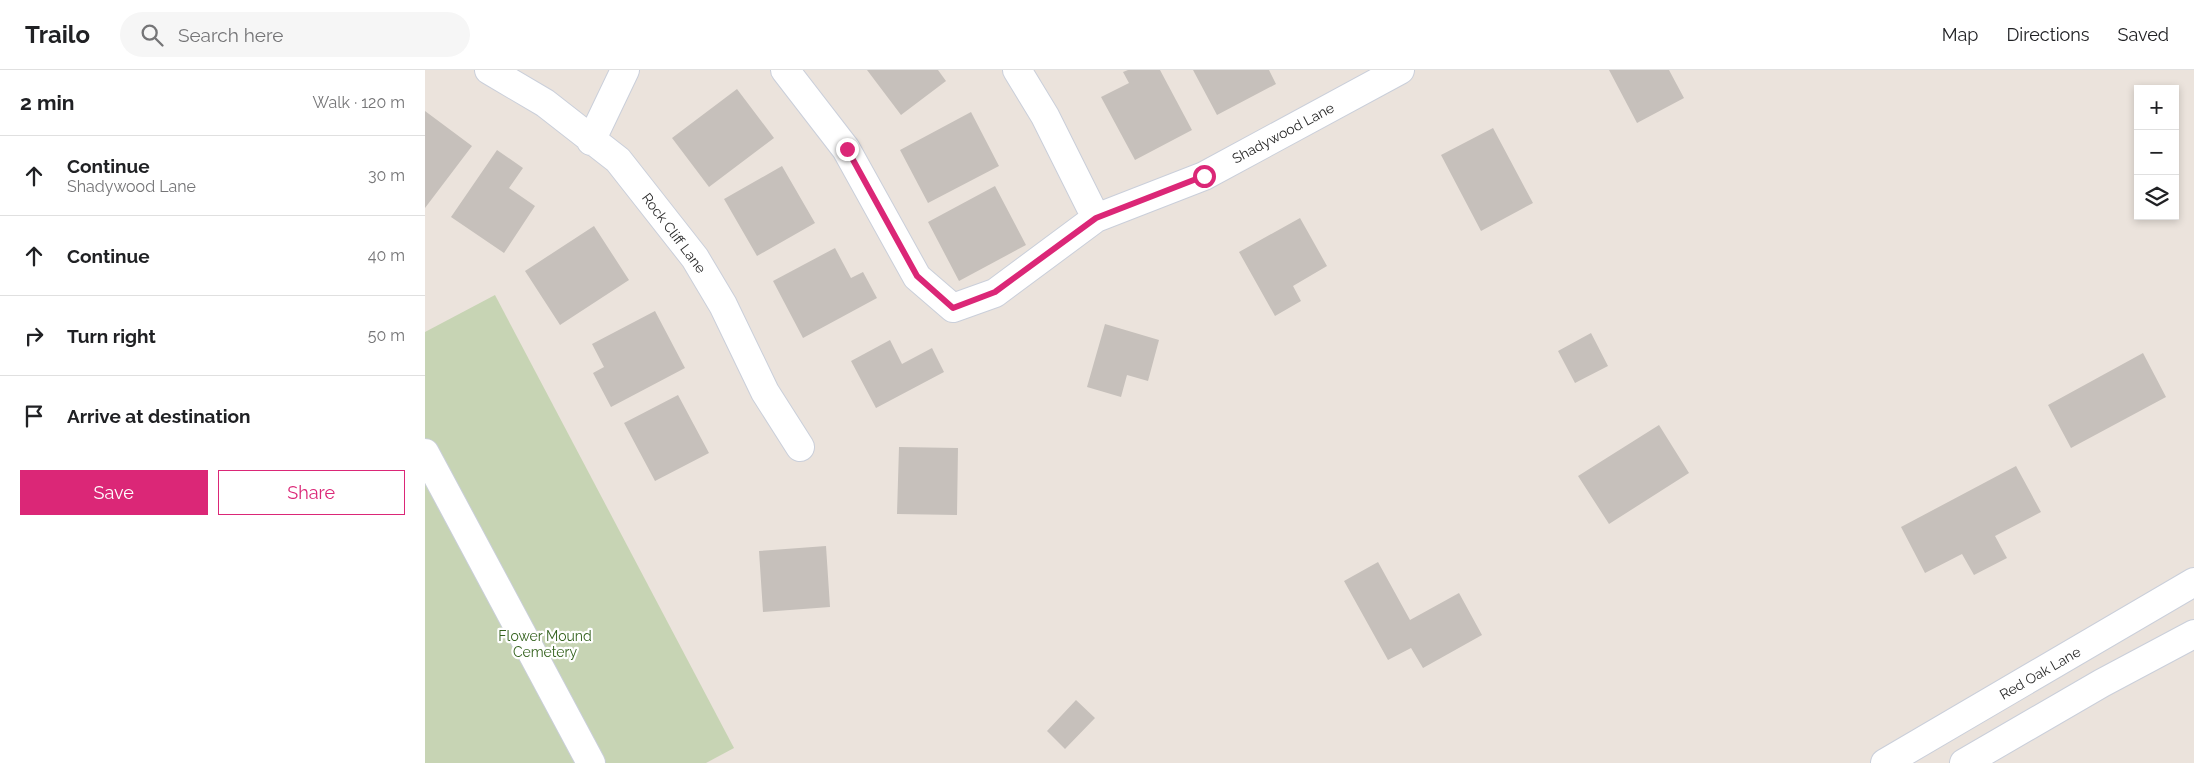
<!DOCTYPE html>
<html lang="en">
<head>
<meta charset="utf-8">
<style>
  :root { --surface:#fff; --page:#f6f6f6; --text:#202124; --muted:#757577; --line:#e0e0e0; --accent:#db2777 }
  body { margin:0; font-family:Raleway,sans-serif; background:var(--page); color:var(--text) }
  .controls { position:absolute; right:15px; top:15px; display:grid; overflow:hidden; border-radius:0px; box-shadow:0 2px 8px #0003 }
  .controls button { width:45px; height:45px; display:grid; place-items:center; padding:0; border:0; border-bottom:1px solid var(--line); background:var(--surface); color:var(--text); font:25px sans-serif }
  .stop { position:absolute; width:15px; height:15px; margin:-11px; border:4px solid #db2777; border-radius:50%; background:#fff }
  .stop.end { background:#db2777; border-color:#fff; box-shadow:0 1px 5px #0008 }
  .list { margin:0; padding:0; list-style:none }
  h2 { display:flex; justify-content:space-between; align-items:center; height:65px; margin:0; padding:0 20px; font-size:21px }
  h2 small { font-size:16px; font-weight:400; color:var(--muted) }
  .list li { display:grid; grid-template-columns:32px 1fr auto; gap:15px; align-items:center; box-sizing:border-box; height:80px; padding:0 20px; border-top:1px solid var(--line) }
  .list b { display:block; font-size:19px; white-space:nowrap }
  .list p { margin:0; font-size:16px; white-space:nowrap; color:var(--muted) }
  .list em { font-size:16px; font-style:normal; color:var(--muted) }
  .actions { display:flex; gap:10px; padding:15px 20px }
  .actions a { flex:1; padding:11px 0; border:1px solid var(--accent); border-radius:0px; text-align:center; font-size:18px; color:var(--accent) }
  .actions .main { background:var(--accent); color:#fff }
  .icon { flex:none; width:28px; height:28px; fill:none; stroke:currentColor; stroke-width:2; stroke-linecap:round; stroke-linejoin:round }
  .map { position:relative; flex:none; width:1769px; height:693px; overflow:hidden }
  header { display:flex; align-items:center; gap:30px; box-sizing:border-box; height:70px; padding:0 25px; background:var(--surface); border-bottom:1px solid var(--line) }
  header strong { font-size:24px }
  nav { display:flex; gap:28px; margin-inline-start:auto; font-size:18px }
  .search { width:350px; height:45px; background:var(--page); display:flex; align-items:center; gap:12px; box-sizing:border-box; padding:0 18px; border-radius:28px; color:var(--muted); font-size:19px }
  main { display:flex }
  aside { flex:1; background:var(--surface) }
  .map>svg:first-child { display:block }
  .cemetery { fill:#c7d4b4 }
  .building { fill:#c6c0bb }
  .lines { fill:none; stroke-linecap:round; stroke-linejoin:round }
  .minor-casing { stroke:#cacfda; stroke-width:30 }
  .minor { stroke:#fff; stroke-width:28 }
  .route { stroke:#db2777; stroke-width:6 }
  .labels { text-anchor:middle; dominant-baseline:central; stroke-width:4.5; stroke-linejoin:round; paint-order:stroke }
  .street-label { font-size:14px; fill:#292929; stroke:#fff }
  .park-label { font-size:14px; fill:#34621e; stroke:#fff }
</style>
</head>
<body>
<header>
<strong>Trailo</strong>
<div class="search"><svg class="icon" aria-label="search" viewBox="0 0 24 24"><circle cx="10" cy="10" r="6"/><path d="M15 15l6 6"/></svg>Search here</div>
<nav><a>Map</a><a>Directions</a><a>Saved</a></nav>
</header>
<main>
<aside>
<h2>2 min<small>Walk · 120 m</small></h2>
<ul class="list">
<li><svg class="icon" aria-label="ahead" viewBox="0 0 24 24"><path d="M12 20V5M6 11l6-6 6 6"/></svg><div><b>Continue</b><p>Shadywood Lane</p></div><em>30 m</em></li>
<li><svg class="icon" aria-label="ahead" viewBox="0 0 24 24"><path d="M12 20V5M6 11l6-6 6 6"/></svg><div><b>Continue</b></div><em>40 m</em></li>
<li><svg class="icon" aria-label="right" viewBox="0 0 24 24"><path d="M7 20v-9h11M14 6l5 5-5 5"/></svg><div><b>Turn right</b></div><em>50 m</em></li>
<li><svg class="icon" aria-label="arrive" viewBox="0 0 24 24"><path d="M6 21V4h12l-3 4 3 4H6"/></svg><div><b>Arrive at destination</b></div></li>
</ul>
<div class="actions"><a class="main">Save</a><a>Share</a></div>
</aside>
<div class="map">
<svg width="1769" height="693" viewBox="0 0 1769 693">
  <rect width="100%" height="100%" fill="#ebe3dc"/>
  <!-- cemetery -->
  <path class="cemetery" d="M 70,225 L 309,678 L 281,693 L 0,693 L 0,262 Z"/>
  <!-- building -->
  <path class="building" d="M 442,0 L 513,0 L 521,11 L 476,45 Z
    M 703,0 L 735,0 L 767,60 L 710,90 L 676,27 L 704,13 L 698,2 Z
    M 768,0 L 844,0 L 851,14 L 792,45 Z
    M 1184,0 L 1244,0 L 1259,28 L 1212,53 Z
    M 312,19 L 349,68 L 284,117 L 247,68 Z
    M 0,41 L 47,76 L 0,138 Z
    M 546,42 L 574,96 L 503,133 L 475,80 Z
    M 1068,58 L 1108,133 L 1056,161 L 1016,85 Z
    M 72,80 L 98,98 L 84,118 L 110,136 L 79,183 L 26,147 Z
    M 357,96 L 390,153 L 332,186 L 299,129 Z
    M 570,116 L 601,175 L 534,211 L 503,152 Z
    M 875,148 L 902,196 L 868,216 L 876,231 L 850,246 L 814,182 Z
    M 169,156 L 204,210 L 135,255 L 100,201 Z
    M 410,178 L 426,208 L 438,202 L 452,228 L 378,268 L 348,211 Z
    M 230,241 L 260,298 L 186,337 L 168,303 L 179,297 L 167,274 Z
    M 680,254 L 734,270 L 723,311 L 702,305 L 696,327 L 662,317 Z
    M 1166,263 L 1183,296 L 1150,313 L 1133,281 Z
    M 465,270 L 477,294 L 507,278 L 519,302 L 451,338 L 426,291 Z
    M 1718,283 L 1741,327 L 1646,378 L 1623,335 Z
    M 253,325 L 284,383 L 230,411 L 199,353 Z
    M 1234,355 L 1264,403 L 1184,454 L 1153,406 Z
    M 474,377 L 533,378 L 532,445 L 472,444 Z
    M 1591,396 L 1616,442 L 1570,466 L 1582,488 L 1549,505 L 1537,484 L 1500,503 L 1476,457 Z
    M 401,476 L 405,537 L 338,542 L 334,481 Z
    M 953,492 L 985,550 L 1034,523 L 1057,565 L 998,598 L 986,578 L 963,590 L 919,511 Z
    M 651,630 L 670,648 L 640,679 L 622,661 Z"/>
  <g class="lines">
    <defs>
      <path id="minor" d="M 64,0 L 120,33 L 193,90 L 270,188 L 298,235 L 340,322 L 375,377
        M 360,0 L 421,79 L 492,207 L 528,238 L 570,223 L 671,148
        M 592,0 L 620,46 L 671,148 L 779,106 L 975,0
        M 166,71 L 200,0
        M 0,383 L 166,693
        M 1460,693 L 1769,512
        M 1539,693 L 1677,613 L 1769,564"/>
    </defs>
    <!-- minor casing -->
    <use href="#minor" class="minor-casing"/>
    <!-- minor -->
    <use href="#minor" class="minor"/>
  </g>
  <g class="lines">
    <!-- route -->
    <path class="route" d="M 422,79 L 492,206 L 528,238 L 570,222 L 671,148 L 779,106"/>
  </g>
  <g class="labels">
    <!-- street labels -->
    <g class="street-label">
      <text transform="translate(858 63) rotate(-28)">Shadywood Lane</text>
      <text transform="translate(249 163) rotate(53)">Rock Cliff Lane</text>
      <text transform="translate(1615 603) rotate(-30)">Red Oak Lane</text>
    </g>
    <!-- park labels -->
    <g class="park-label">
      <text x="120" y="566">Flower Mound<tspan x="120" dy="16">Cemetery</tspan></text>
    </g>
  </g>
</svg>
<div class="controls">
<button>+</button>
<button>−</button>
<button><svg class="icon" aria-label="layers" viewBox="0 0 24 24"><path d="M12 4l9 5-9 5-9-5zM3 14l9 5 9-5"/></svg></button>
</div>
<div class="stop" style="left:779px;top:106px"></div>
<div class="stop end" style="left:422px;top:79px"></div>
</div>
</main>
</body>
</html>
